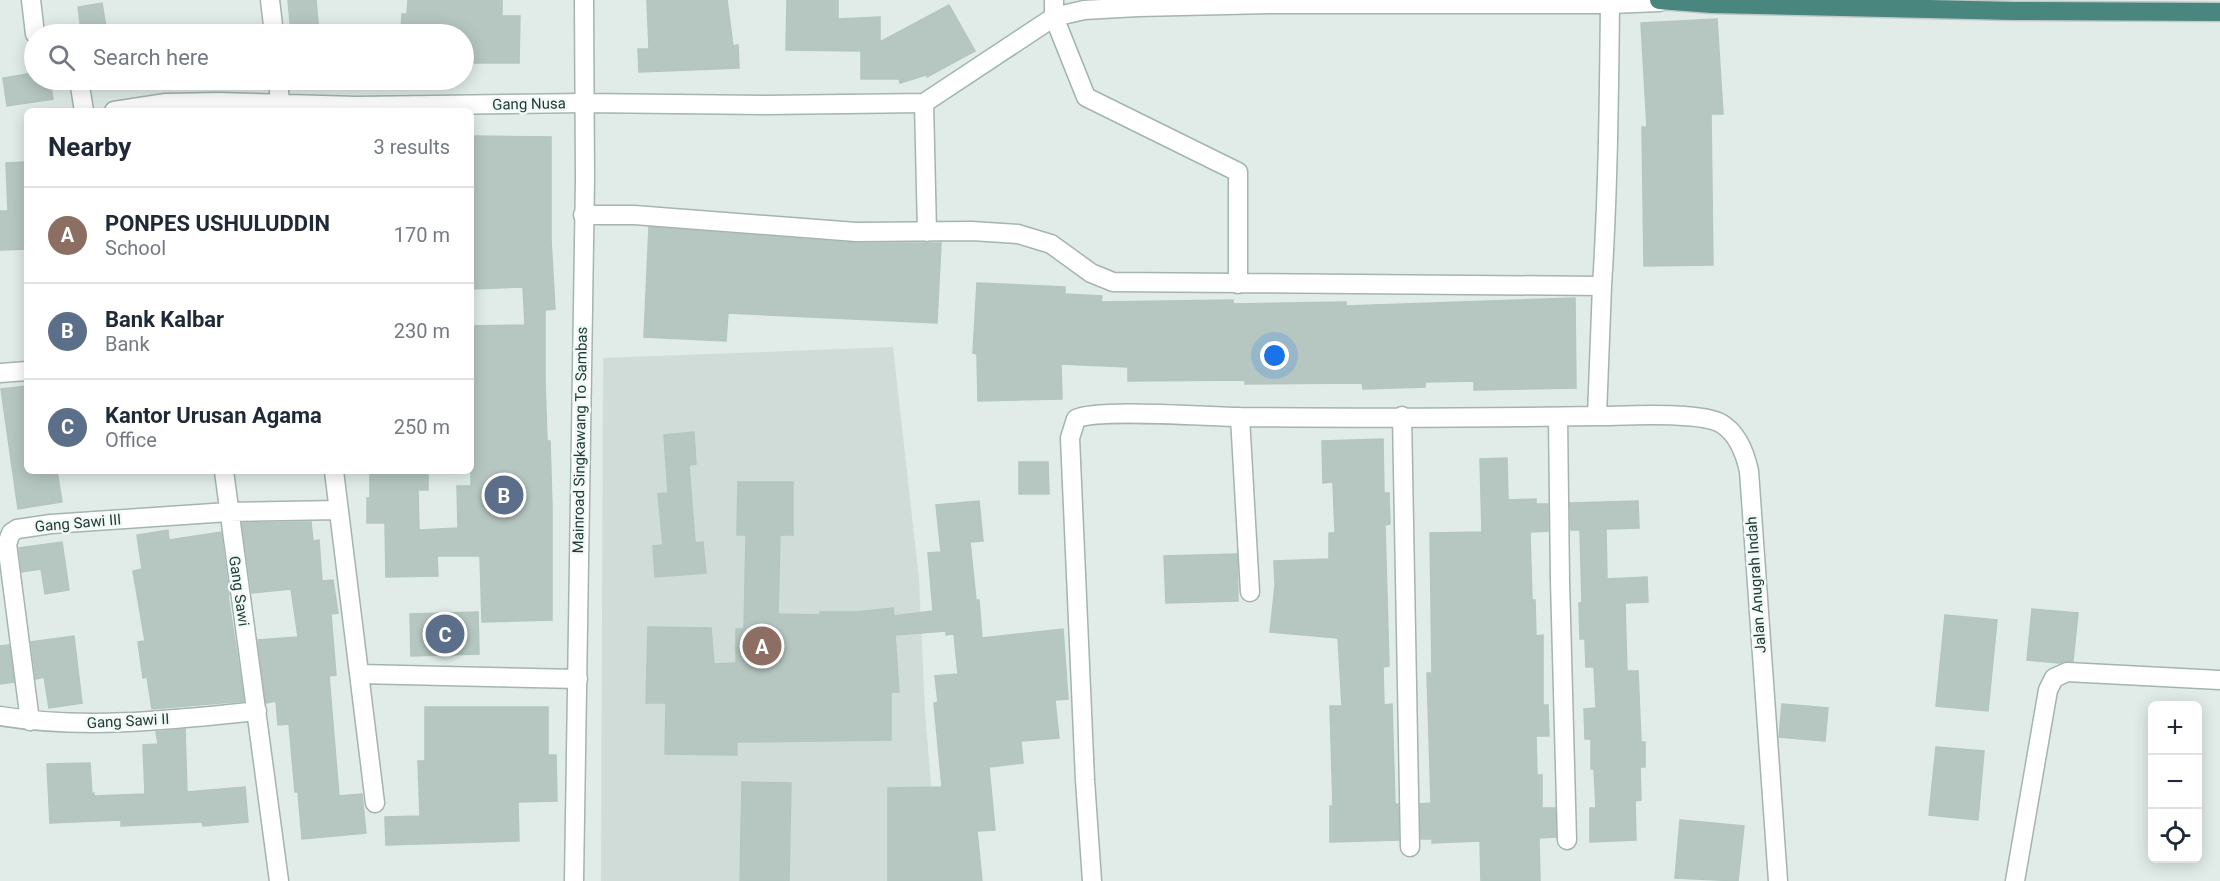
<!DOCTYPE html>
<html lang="en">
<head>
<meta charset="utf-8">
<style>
  :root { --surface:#fff; --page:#f2f2f3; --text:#1f2937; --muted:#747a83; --line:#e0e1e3; --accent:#7c3aed }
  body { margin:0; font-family:Roboto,sans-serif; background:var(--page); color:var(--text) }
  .controls { position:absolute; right:18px; bottom:18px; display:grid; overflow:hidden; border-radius:9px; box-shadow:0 3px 15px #0003 }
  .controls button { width:54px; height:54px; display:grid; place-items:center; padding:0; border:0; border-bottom:2px solid var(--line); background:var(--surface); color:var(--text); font:30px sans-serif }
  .you { position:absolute; left:1275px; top:356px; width:21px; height:21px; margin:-15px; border:4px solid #fff; border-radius:50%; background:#1a73e8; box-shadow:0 0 0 9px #1a73e833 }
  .badge { display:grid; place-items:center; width:39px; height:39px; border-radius:50%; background:var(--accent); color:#fff; font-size:20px; font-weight:700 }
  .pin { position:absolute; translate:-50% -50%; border:3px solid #fff; box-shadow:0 2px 6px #0006 }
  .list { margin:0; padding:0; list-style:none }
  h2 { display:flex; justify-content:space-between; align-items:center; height:78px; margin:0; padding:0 24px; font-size:26px }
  h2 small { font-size:20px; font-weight:400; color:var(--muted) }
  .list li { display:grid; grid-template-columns:39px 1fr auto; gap:18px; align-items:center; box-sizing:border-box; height:96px; padding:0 24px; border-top:2px solid var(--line) }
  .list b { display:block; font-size:22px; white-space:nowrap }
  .list p { margin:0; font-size:20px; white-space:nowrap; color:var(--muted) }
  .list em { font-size:20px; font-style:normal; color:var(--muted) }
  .icon { flex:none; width:33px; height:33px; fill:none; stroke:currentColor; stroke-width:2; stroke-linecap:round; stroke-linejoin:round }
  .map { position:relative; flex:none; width:2220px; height:881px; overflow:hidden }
  .search { position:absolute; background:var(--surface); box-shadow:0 3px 15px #0003; left:24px; top:24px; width:450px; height:66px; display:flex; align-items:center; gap:15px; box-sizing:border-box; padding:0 21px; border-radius:33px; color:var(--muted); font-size:22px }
  .panel { position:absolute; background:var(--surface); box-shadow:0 3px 15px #0003; left:24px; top:108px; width:450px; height:366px; border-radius:9px }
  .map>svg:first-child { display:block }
  .built { fill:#cfdcd8 }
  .building { fill:#b6c7c2; stroke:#b3c6c0; stroke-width:1.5 }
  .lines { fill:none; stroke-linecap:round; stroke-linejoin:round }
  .minor-casing { stroke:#a4b4b0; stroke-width:21 }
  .tertiary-casing { stroke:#a4b4b0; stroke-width:21 }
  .trunk-casing { stroke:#c1c9c8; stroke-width:21 }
  .minor { stroke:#fff; stroke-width:18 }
  .tertiary { stroke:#fff; stroke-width:18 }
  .trunk { stroke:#48867e; stroke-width:18 }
  .labels { text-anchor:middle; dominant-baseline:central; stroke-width:5; stroke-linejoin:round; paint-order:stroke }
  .street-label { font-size:15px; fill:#213d39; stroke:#f2f9f6 }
</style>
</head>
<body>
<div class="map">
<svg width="2220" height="881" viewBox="0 0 2220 881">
  <rect width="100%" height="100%" fill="#e1ece8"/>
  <!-- built -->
  <path class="built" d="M 893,347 L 919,579 L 925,712 L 939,881 L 601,881 L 603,358 Z"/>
  <!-- building -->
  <path class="building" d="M 288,0 L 316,0 L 319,34 L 291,34 Z
    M 408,0 L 502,0 L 502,16 L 520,16 L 519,63 L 464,63 L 464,34 L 401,34 L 402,14 L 407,14 Z
    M 647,0 L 727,0 L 733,46 L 738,45 L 739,68 L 639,72 L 638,49 L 649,49 Z
    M 787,0 L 838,0 L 838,19 L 880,17 L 880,42 L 949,5 L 975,51 L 927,77 L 926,75 L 900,83 L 899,79 L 861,79 L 861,51 L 786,50 Z
    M 102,3 L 106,27 L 81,30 L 78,7 Z
    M 1717,19 L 1723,114 L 1711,114 L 1713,265 L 1644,266 L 1642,127 L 1647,127 L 1641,23 Z
    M 34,73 L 34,80 L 50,80 L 53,99 L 7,106 L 3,78 Z
    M 471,136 L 551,137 L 551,240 L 555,309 L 545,310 L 545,380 L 547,441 L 550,441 L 552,507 L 552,620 L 482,622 L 480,556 L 437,556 L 438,576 L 386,577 L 385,523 L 367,523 L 367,498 L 370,498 L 370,472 L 428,471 L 428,490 L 418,490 L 419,530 L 458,528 L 457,486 L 471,486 L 471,326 L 525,325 L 523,287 L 471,289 Z
    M 27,162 L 27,249 L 0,250 L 0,211 L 8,211 L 6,163 Z
    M 649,227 L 855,243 L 941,243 L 937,323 L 728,313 L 726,341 L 644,337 Z
    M 977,283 L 1065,287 L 1065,294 L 1102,296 L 1101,302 L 1233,300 L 1233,304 L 1346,302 L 1346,306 L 1575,298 L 1576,388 L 1474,390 L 1474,381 L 1425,382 L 1425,387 L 1363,389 L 1362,383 L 1245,384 L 1245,380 L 1128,381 L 1128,367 L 1061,364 L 1062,399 L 978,401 L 977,354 L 973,353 Z
    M 27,386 L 27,471 L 57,471 L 62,502 L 18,509 L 1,389 Z
    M 694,432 L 696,464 L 689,465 L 695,543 L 703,542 L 706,573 L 655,577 L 653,546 L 663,545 L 658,494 L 668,493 L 664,435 Z
    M 1383,439 L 1384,493 L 1389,493 L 1390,524 L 1385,525 L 1389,666 L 1383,667 L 1384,705 L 1392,704 L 1395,804 L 1398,804 L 1399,840 L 1330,842 L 1330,806 L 1333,806 L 1330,706 L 1342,706 L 1338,638 L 1270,632 L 1275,586 L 1274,561 L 1329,559 L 1329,533 L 1335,533 L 1333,482 L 1323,483 L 1322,441 Z
    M 1507,458 L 1508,500 L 1536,499 L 1536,504 L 1548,504 L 1548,531 L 1530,532 L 1532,600 L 1535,600 L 1536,636 L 1543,635 L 1543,705 L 1548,705 L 1549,736 L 1536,736 L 1537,775 L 1542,775 L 1542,808 L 1555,808 L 1556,837 L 1539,838 L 1540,881 L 1481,881 L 1480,841 L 1432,843 L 1432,839 L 1421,839 L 1420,804 L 1431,803 L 1427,673 L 1432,673 L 1430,533 L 1482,532 L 1480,459 Z
    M 1019,462 L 1048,462 L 1049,494 L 1019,494 Z
    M 738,482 L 793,482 L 793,535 L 780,535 L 778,614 L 820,615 L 820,612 L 855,612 L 893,608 L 894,616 L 933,611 L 928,553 L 941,552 L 936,505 L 979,501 L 983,541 L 970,542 L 976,600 L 979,600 L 982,638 L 1063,629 L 1068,699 L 1055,700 L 1059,738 L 1021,741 L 1023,763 L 989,767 L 995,830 L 977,831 L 982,881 L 888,881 L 888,788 L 942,787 L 934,703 L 938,702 L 935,676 L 958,674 L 954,634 L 946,635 L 946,631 L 895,635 L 899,692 L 891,692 L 891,740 L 737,742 L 737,755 L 665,754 L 666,703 L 646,703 L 648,627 L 711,628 L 714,664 L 736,663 L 736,629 L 744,629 L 746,535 L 737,535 Z
    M 1638,501 L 1639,528 L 1606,529 L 1607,579 L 1647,577 L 1648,602 L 1625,603 L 1627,671 L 1638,671 L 1641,742 L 1645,742 L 1645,767 L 1640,767 L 1641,800 L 1635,801 L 1636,840 L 1590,842 L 1590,808 L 1596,808 L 1594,769 L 1591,769 L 1591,739 L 1585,739 L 1584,709 L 1596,708 L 1594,667 L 1586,667 L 1585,639 L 1580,639 L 1579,603 L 1582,603 L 1580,530 L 1571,530 L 1570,503 Z
    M 311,522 L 313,541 L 319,540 L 322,581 L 333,580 L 338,613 L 331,614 L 336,675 L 329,676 L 339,796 L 362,794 L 366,833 L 302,839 L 298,792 L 295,792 L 289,724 L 278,725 L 276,701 L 266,703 L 258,640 L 298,637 L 291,589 L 252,593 L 242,523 Z
    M 168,530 L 169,540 L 221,532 L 229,595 L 228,595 L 244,701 L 152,709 L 147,677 L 143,678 L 138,642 L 145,641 L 133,571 L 142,569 L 137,535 Z
    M 62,542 L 69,590 L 45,594 L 41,569 L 22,572 L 19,548 Z
    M 1237,554 L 1238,601 L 1166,603 L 1164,556 Z
    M 2032,609 L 2078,613 L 2073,661 L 2059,663 L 2027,660 Z
    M 478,612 L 479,654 L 411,656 L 410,614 Z
    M 1945,615 L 1997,620 L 1988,711 L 1936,706 Z
    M 74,636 L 82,703 L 49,708 L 44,677 L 36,679 L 31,642 Z
    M 9,645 L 14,682 L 0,684 L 0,646 Z
    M 1782,704 L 1828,708 L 1825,741 L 1779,737 Z
    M 425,707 L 548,707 L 548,755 L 556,755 L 557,801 L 518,802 L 519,841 L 386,845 L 385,817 L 420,816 L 418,761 L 425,761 Z
    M 185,729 L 187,792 L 245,787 L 248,822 L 203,826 L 202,822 L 121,826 L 121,820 L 50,823 L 47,764 L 90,763 L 92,794 L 94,793 L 94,796 L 145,794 L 143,745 L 158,744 L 156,732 Z
    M 1936,747 L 1984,751 L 1978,820 L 1929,815 Z
    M 742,782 L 791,783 L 789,881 L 740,881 Z
    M 1680,820 L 1744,826 L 1738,881 L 1675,878 Z"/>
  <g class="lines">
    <defs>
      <path id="minor" d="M 31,0 L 35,34
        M 270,0 L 274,34
        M 1054,0 L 1054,17 L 1086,97 L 1238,172 L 1238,284
        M 79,80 L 84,111
        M 278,80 L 280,103
        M 924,103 L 927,232
        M 114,111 L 166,103 L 219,102 L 356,106 L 584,103
        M 583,215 L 634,215 L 856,232 L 972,231 L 1018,234 L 1051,244 L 1091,273 L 1113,282 L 1602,286 C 1608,192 1609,99 1610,4
        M 0,373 L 27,371
        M 1402,416 L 1410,847
        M 1597,416 C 1623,416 1702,411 1722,424 C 1738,434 1745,453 1749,471 L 1778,881
        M 1240,417 L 1250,592
        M 1558,417 L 1560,581 L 1567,840
        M 224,471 L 279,881
        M 334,471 L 375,803
        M 359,674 L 578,679
        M 0,716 C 85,730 171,720 257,711
        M 30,721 L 7,544 L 11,533 L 17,529 L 51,524 L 228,512 L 338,510
        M 1092,881 L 1085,780 L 1070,438 L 1076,419 C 1096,408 1210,417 1240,417 C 1359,418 1478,418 1597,416 L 1602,286
        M 2015,881 L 2048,690 L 2054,678 L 2067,672 L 2220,680"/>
      <path id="tertiary" d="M 584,103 L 766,105 L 924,103 L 1054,17 L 1084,10 L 1138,7 L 1270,4 L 1610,4 L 1660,2
        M 574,881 L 585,179 L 584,0"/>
      <path id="trunk" d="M 1659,0 L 1712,4 L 2014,11 L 2220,12"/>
    </defs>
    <!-- minor casing -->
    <use href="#minor" class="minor-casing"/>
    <!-- tertiary casing -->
    <use href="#tertiary" class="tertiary-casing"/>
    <!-- trunk casing -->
    <use href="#trunk" class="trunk-casing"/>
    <!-- minor -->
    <use href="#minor" class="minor"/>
    <!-- tertiary -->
    <use href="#tertiary" class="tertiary"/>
    <!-- trunk -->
    <use href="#trunk" class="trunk"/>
  </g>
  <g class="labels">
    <!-- street labels -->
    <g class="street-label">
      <text transform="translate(529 104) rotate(-1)">Gang Nusa</text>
      <text transform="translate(580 440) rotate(-89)">Mainroad Singkawang To Sambas</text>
      <text transform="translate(78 523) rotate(-5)">Gang Sawi III</text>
      <text transform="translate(1756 585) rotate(-94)">Jalan Anugrah Indah</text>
      <text transform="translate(239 591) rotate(82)">Gang Sawi</text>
      <text transform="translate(128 721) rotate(-3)">Gang Sawi II</text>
    </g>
  </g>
</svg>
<div class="controls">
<button>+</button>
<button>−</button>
<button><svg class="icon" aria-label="locate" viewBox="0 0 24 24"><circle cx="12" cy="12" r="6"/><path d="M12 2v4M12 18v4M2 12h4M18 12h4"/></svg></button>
</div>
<div class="you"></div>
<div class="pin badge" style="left:762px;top:646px;background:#8d6e63">A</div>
<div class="pin badge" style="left:504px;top:495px;background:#5c6f8a">B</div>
<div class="pin badge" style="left:445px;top:634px;background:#5c6f8a">C</div>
<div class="search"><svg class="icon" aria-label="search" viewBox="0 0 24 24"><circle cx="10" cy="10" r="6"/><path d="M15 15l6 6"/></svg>Search here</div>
<section class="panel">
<h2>Nearby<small>3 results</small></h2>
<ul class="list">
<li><span class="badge" style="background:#8d6e63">A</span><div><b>PONPES USHULUDDIN</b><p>School</p></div><em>170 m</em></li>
<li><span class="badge" style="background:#5c6f8a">B</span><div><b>Bank Kalbar</b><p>Bank</p></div><em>230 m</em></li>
<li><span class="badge" style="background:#5c6f8a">C</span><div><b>Kantor Urusan Agama</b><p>Office</p></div><em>250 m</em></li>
</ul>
</section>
</div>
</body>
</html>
